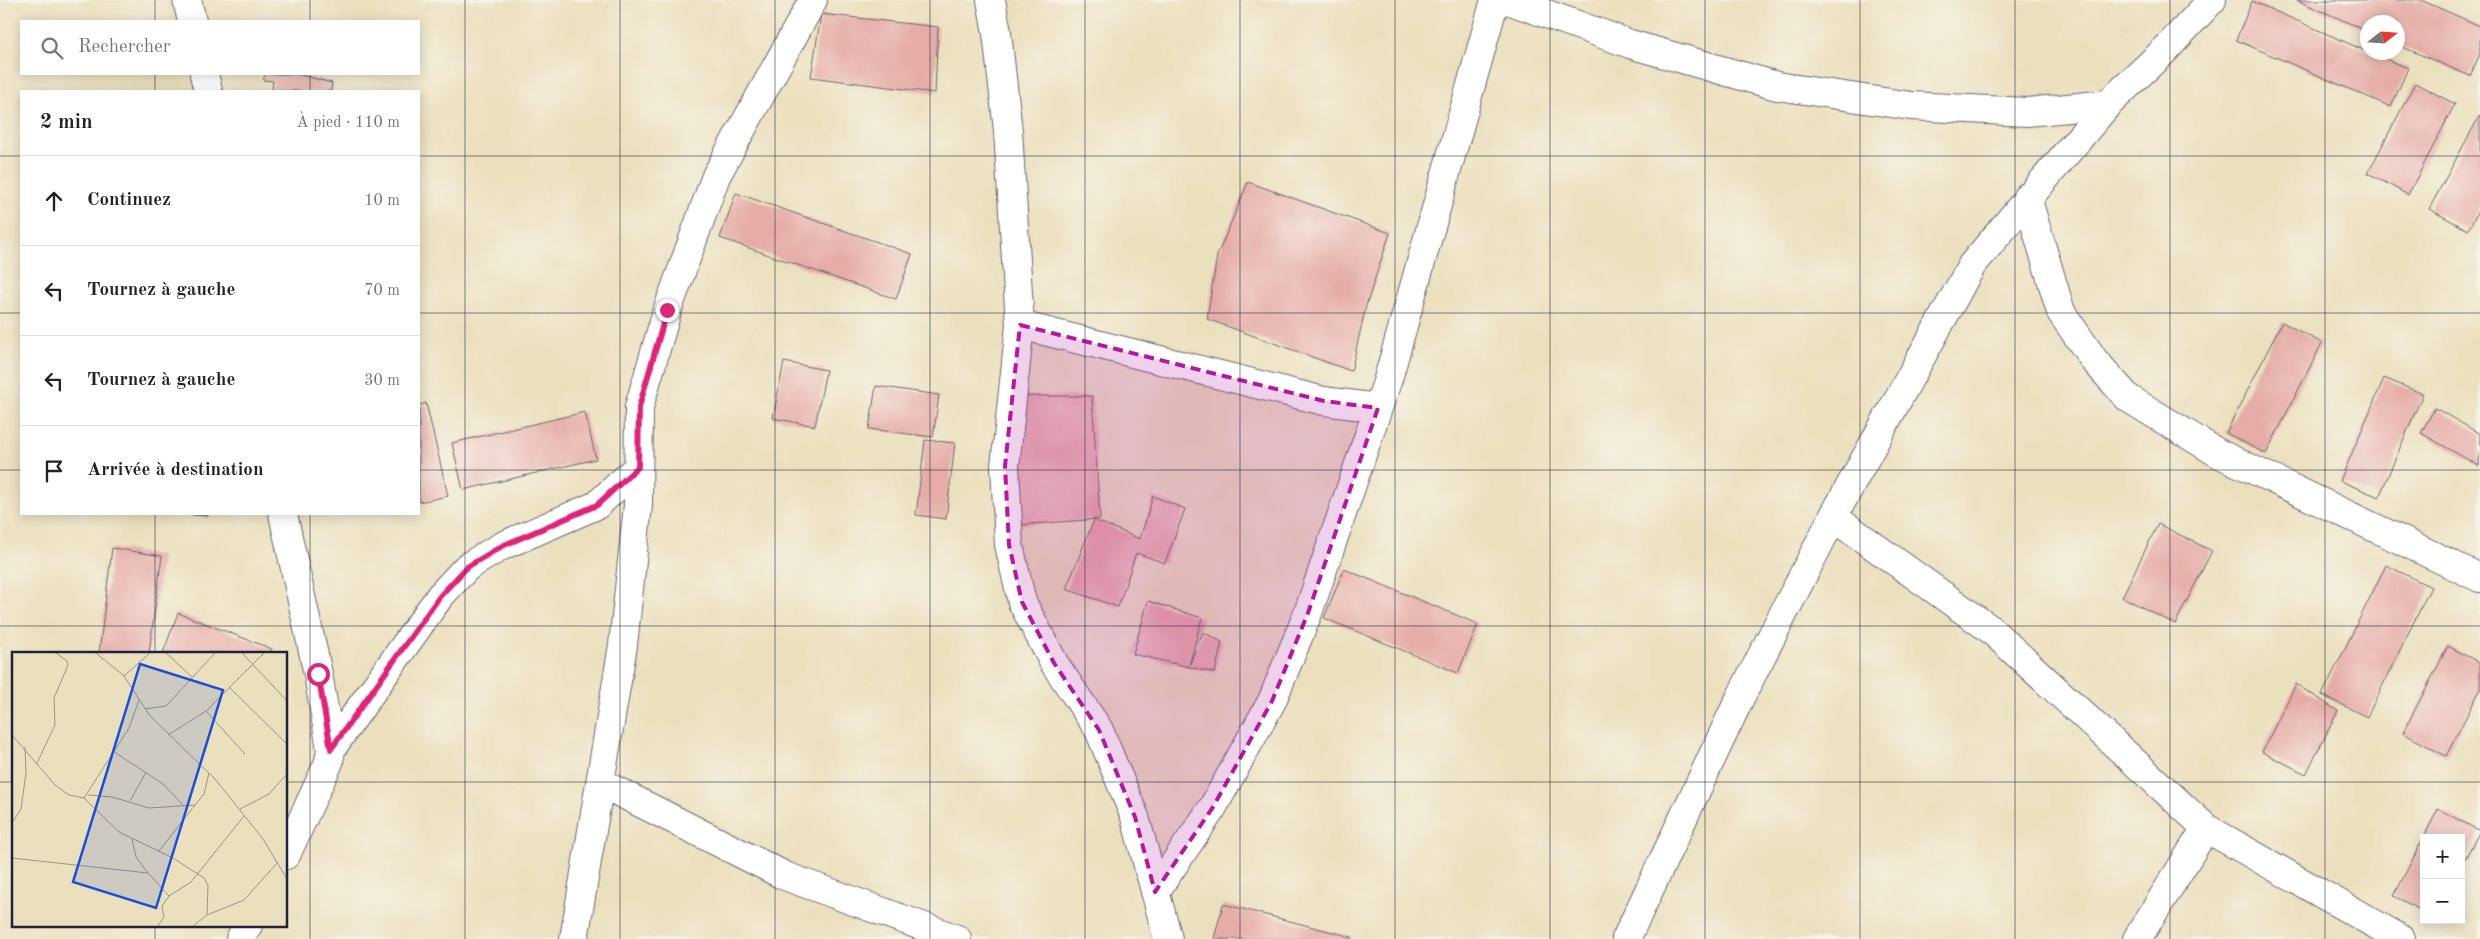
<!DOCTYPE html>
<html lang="fr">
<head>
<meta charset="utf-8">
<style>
  :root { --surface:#fff; --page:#f2f2f2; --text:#222; --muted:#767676; --line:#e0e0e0 }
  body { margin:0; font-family:"Old Standard TT",serif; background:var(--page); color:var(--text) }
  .controls { position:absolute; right:15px; bottom:15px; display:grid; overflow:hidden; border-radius:0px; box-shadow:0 2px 12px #0003 }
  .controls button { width:45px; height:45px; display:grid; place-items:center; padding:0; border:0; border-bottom:1px solid var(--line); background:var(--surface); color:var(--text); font:25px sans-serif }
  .compass { position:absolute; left:2360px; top:15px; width:45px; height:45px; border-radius:50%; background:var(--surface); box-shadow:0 2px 12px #0003; rotate:73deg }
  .stop { position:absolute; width:15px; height:15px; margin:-11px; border:4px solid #db2777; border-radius:50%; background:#fff }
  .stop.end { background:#db2777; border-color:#fff; box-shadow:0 1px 5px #0008 }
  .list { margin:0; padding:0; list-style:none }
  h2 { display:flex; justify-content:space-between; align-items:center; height:65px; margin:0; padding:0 20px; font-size:21px }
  h2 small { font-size:16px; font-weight:400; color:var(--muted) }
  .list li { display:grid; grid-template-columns:32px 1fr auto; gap:15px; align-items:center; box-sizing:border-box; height:90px; padding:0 20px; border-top:1px solid var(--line) }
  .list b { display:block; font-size:19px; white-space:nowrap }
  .list em { font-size:16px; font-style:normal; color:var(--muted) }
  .icon { flex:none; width:28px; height:28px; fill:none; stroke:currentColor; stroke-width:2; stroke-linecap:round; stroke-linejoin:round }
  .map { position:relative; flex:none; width:2480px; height:939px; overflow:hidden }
  .search { position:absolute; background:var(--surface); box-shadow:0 2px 12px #0003; left:20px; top:20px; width:400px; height:55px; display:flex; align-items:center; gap:12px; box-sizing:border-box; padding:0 18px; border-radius:0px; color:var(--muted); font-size:19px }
  .panel { position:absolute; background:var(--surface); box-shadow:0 2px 12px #0003; left:20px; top:90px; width:400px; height:425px; border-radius:0px }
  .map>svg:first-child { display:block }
  .building { fill:#e6ada8 }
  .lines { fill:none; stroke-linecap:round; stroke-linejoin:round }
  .minor-casing { stroke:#686469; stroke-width:30 }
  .minor { stroke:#fff; stroke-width:28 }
  .route { stroke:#db2777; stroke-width:6 }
  .marked { fill:#b5179e; fill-opacity:0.2; stroke:#b5179e; stroke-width:4; stroke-dasharray:10 6; stroke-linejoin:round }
  .grid { fill:none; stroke:#22223b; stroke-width:1; stroke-opacity:0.55 }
  .inset-road { fill:none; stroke:#9b948a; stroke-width:1 }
  .view { fill:#1d4ed8; fill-opacity:0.15; stroke:#1d4ed8; stroke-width:2.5 }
  .inset-edge { fill:none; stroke:#22223b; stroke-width:2.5 }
</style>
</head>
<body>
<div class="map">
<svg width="2480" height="939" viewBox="0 0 2480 939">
  <rect width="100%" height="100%" fill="#f7f3e8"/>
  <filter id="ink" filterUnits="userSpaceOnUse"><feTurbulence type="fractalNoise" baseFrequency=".02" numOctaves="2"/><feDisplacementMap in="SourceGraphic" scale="10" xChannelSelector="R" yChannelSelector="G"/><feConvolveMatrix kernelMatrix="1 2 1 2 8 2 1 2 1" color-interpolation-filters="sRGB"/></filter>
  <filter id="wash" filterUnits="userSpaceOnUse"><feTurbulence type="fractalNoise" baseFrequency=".0096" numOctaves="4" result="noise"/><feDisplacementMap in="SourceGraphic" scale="20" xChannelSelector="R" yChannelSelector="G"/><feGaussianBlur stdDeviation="1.12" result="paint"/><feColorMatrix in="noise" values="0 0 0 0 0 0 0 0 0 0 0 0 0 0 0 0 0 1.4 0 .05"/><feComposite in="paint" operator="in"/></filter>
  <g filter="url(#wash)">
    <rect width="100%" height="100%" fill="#ebe0be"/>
    <g id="blocks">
      <!-- building -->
      <path class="building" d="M 2296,0 L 2421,0 L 2480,26 L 2480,54 L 2470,76 L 2398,45 L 2398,22 L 2368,22 L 2368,31 Z
        M 2252,1 L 2368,52 L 2408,68 L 2391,107 L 2236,40 Z
        M 821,14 L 938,27 L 935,93 L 811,77 Z
        M 266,74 L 297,74 L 332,83 L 331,91 L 272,91 L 273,81 L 263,80 Z
        M 2415,83 L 2455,104 L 2408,195 L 2368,173 Z
        M 2480,115 L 2480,208 L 2468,230 L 2429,209 Z
        M 1248,182 L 1390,233 L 1366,306 L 1351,371 L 1207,319 L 1217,256 Z
        M 736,193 L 912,254 L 896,299 L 720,238 Z
        M 2282,322 L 2322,343 L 2266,454 L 2226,433 Z
        M 784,362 L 826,370 L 815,426 L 773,418 Z
        M 2384,378 L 2423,394 L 2379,497 L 2340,481 Z
        M 876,386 L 939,395 L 933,437 L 869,429 Z
        M 1020,396 L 1092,396 L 1100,519 L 1018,525 Z
        M 426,403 L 448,496 L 419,502 L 419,405 Z
        M 2435,408 L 2480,434 L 2479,466 L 2421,433 Z
        M 585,412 L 596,459 L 463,490 L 452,443 Z
        M 925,440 L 955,443 L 946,519 L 916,515 Z
        M 1153,496 L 1185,509 L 1165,563 L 1136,553 L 1118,607 L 1066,589 L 1094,520 L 1140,539 Z
        M 192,514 L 208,514 L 208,516 L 192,515 Z
        M 2158,524 L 2212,551 L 2175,624 L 2122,597 Z
        M 112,548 L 162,556 L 149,653 L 99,653 Z
        M 2386,565 L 2431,587 L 2367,717 L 2322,695 Z
        M 1344,569 L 1478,624 L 1458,673 L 1324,618 Z
        M 1148,601 L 1202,618 L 1189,666 L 1203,632 L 1222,642 L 1215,673 L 1133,654 Z
        M 178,613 L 272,649 L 270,653 L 163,653 Z
        M 2448,646 L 2480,663 L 2480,690 L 2446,756 L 2403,733 Z
        M 2296,684 L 2338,711 L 2306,774 L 2262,752 Z
        M 2438,809 L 2480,831 L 2461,866 L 2461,838 L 2424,838 L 2424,912 L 2394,896 Z
        M 1223,904 L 1352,937 L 1351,939 L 1214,939 Z"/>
    </g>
  </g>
  <g filter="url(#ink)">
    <use href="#blocks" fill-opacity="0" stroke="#686469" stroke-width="1"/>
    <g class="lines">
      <defs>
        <path id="minor" d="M 187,0 L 192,21
          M 991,0 L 997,33 L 1008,131 L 1020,325 L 1005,466 L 1009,545 L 1022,602 L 1054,663 L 1099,730 L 1135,817 L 1168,939
          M 1508,0 L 1630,44 L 1777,86 L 1911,106 L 2027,112 L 2108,104
          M 204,74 L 208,91
          M 2027,197 L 2061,312 L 2094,360 L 2128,398 L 2218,453 L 2480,578
          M 1020,325 L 1324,401 L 1378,408
          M 283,514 L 318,674 L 331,749 L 329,762 L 286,855
          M 1833,517 L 1990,629 L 2206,828 L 2401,939
          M 331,749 L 440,596 L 467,567 L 502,546 L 597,505 L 638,467
          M 601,783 L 785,876 L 957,939
          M 1155,892 L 1213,807 L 1272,701 L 1308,613 L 1388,379 L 1495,0
          M 240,939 L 248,925
          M 574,939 L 623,645 L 638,505 L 639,407 L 667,311 L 716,176 L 813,0
          M 1626,939 L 1740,698 L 1833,517 L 1972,265 L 2108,104 L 2166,49 L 2212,0
          M 2137,939 L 2206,828"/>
      </defs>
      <!-- minor casing -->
      <use href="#minor" class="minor-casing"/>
      <!-- minor -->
      <use href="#minor" class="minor"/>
    </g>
  </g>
  <g class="lines" filter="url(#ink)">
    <!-- route -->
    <path class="route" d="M 318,674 L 331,749 L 440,596 L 467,567 L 502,546 L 597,505 L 638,467 L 639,407 L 667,310"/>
  </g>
  <!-- marked area -->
  <path class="marked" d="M 1020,325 L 1324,401 L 1378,408 L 1308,613 L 1272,701 L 1213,807 L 1155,892 L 1135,817 L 1099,730 L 1054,663 L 1022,602 L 1009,545 L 1005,466 Z"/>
  <!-- grid -->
  <path class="grid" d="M 155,0 L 155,21M 310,0 L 310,21M 465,0 L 465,939M 620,0 L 620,939M 775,0 L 775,939M 930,0 L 930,939M 1085,0 L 1085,939M 1240,0 L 1240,939M 1395,0 L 1395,939M 1550,0 L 1550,939M 1705,0 L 1705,939M 1860,0 L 1860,939M 2015,0 L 2015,939M 2170,0 L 2170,939M 2325,0 L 2325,939M 155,74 L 155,91M 310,74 L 310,91M 0,156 L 21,156M 419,156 L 2480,156M 0,313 L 21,313M 419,313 L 2480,313M 0,470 L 21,470M 419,470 L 2480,470M 155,514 L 155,653M 310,514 L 310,939M 0,626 L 2480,626M 0,782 L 14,782M 286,782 L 2480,782M 155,925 L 155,939"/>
  <!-- overview -->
  <g transform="translate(12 652)">
    <rect width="275" height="275" fill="#ebe0be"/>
    <path class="inset-road" d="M 84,1 L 112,24 L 138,64 L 203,127 L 251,187 L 275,227M 154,1 L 181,26M 230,1 L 275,49M 112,24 L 138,1M 218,36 L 275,92M 133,57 L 154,54 L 203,1M 194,59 L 233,102M 0,83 L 43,133 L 57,143 L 72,146 L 117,76 L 127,48M 156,83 L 194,59 L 252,1M 101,99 L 151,132 L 171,153M 25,111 L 43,73 L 42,46 L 56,13 L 55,9 L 44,1M 76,143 L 100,145 L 137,156 L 183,153 L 192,142 L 197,121M 72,146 L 107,180 L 161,206 L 192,226 L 196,233 L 195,263M 118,149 L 134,120M 228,157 L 257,142 L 275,122M 0,171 L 9,157 L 14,121 L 13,95M 120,187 L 124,205 L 136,221M 147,199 L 183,153M 0,206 L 136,221 L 157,244M 146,274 L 152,265 L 150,254 L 157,244 L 179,230 L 232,164M 181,274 L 195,263 L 232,248 L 266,210"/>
    <path class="view" d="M 128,12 L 211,38 L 144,256 L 61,230 Z"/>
    <rect width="275" height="275" class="inset-edge"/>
  </g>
</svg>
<div class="controls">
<button>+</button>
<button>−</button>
</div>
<svg class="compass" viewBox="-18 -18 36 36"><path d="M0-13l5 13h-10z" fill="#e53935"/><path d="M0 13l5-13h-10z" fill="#767676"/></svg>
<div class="stop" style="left:318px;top:674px"></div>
<div class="stop end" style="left:667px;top:310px"></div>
<div class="search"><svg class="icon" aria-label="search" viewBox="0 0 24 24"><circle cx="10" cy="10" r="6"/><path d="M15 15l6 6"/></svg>Rechercher</div>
<section class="panel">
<h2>2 min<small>À pied · 110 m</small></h2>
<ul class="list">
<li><svg class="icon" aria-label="ahead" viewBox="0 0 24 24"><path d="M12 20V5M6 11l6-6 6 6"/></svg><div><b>Continuez</b></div><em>10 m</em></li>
<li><svg class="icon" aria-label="left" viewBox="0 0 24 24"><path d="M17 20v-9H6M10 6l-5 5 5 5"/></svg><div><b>Tournez à gauche</b></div><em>70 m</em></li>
<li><svg class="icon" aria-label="left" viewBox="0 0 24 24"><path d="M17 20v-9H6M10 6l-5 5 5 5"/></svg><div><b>Tournez à gauche</b></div><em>30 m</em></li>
<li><svg class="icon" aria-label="arrive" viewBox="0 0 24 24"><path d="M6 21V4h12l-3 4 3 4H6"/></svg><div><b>Arrivée à destination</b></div></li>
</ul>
</section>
</div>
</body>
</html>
